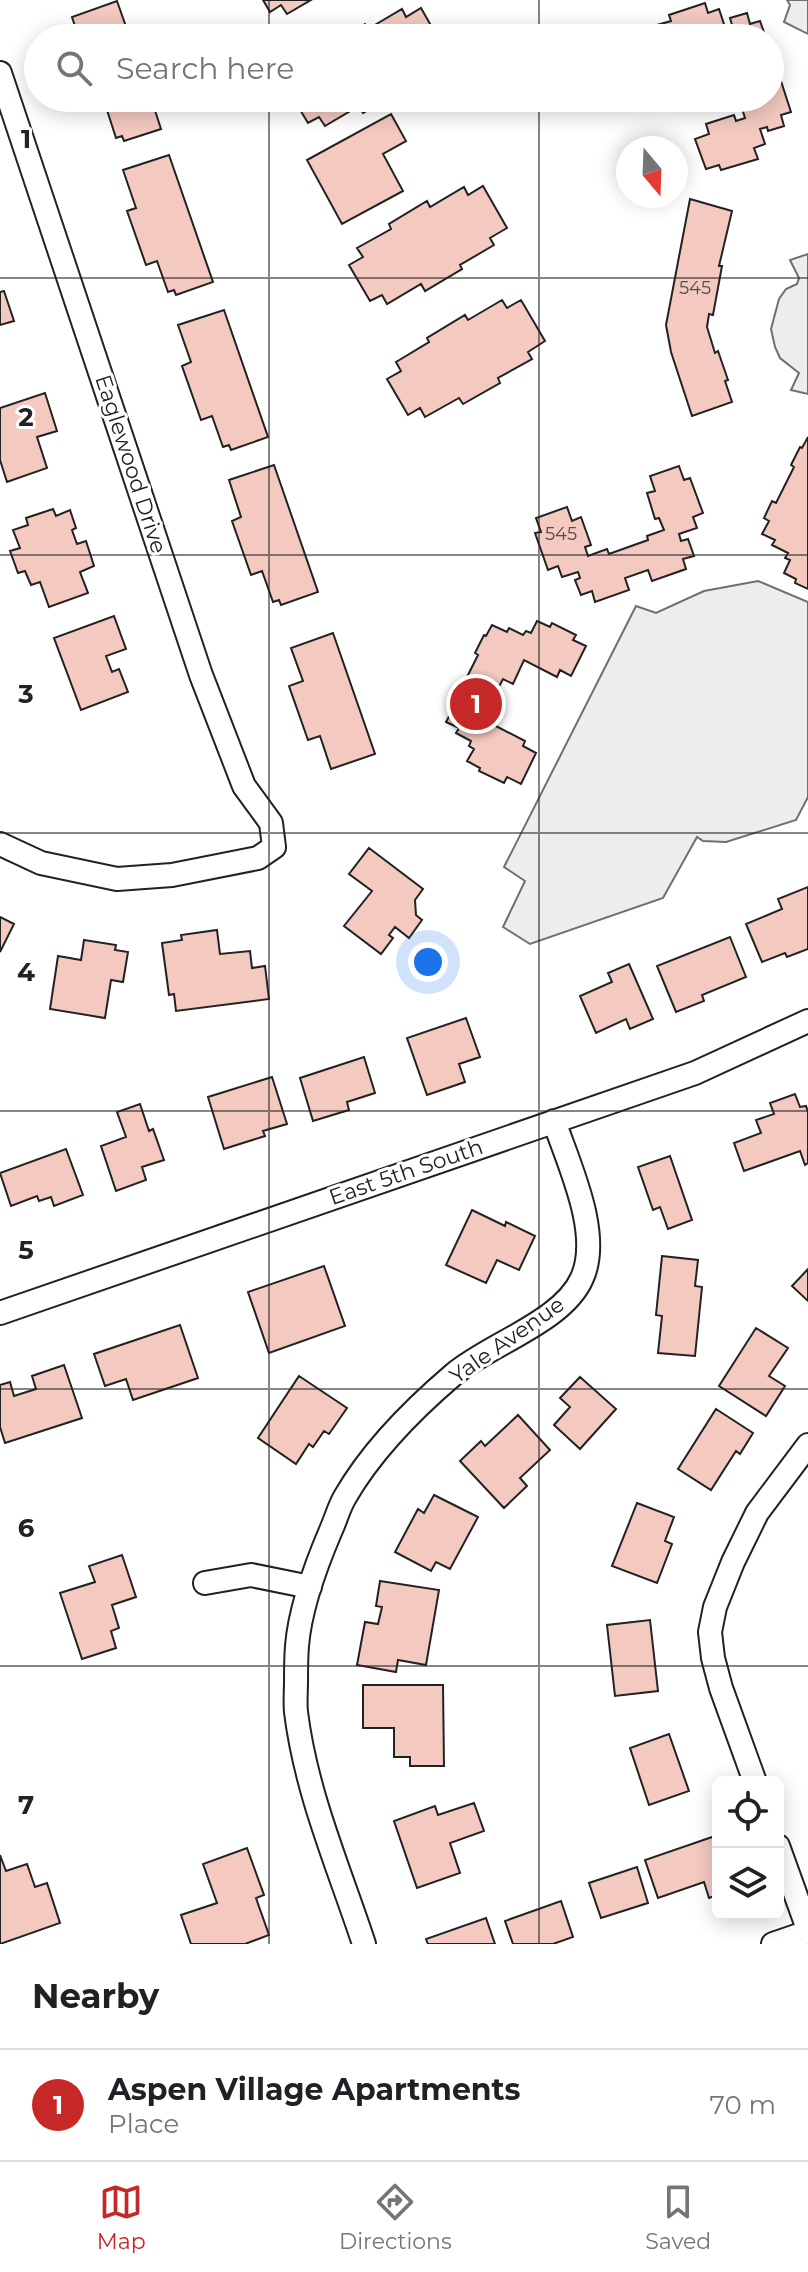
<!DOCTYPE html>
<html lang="en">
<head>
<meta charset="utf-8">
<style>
  :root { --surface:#fff; --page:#f2f2f2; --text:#202124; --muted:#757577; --line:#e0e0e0; --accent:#c62828 }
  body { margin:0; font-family:Montserrat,sans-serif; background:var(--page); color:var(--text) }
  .controls { position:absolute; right:24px; bottom:24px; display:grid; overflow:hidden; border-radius:12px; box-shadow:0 4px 20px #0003 }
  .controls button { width:72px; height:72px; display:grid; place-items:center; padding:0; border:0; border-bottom:2px solid var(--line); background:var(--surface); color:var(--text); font:40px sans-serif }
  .compass { position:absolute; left:616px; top:136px; width:72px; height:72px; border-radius:50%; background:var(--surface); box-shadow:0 4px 20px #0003; rotate:161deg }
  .you { position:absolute; left:428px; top:962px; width:28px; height:28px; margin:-20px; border:6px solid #fff; border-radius:50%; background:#1a73e8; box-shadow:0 0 0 12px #1a73e833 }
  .badge { display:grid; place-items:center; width:52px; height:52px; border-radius:50%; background:var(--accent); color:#fff; font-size:26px; font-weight:700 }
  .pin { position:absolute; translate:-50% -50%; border:4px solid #fff; box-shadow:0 2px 8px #0006 }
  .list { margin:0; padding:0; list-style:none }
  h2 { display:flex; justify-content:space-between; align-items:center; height:104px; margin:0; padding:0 32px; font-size:34px }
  h2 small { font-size:26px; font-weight:400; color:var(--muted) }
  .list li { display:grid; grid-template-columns:52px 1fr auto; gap:24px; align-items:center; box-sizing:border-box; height:112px; padding:0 32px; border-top:2px solid var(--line) }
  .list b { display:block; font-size:30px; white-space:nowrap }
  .list p { margin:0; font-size:26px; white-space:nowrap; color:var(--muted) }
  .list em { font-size:26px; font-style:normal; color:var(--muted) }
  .icon { flex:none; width:44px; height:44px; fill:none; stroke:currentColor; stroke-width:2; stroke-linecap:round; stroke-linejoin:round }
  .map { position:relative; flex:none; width:808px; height:1944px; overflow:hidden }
  .search { position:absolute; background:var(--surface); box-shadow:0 4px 20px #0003; left:24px; right:24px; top:24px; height:88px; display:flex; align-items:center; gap:20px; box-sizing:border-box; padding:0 28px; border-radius:44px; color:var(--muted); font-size:30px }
  .sheet { height:216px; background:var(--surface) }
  nav { display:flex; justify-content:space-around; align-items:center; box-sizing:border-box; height:112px; border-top:2px solid var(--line); background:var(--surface); font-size:22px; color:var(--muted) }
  nav a { display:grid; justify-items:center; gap:4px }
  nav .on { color:var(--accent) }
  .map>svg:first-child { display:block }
  .parking { fill:#ededed; stroke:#6f6f6f; stroke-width:2 }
  .building { fill:#f3c9c0; stroke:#222; stroke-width:2 }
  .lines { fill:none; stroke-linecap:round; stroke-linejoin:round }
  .minor-casing { stroke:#222; stroke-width:26 }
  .minor { stroke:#fff; stroke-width:22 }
  .grid { fill:none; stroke:#222; stroke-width:2; stroke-opacity:0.55 }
  .labels { text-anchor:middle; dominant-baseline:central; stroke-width:6; stroke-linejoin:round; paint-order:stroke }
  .number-label { font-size:18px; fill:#564c4a }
  .street-label { font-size:22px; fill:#222; stroke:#fff }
  .grid-label { font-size:26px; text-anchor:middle; font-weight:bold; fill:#222; stroke:#fff; stroke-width:6; stroke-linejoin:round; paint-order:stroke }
</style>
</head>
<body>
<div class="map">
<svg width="808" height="1944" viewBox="0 0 808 1944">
  <rect width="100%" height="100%" fill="#fff"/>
  <!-- parking -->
  <path class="parking" d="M 787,0 L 808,0 L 808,34 L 784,22 L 790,5 Z
    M 808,254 L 808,394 L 791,390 L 799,373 L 780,358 L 775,347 L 771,329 L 779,299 L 786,289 L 797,284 L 799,278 L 790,260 Z
    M 758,581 L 808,602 L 808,797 L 796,820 L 726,842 L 703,841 L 697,837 L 663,898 L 530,944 L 503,927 L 525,881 L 504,867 L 636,606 L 656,613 L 704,591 Z"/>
  <!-- building -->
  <path class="building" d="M 263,0 L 311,0 L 287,14 L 281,5 L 270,12 Z
    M 117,1 L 130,38 L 79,38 L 72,17 Z
    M 705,3 L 708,13 L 719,9 L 725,27 L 732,25 L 730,18 L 747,13 L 750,24 L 760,21 L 766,38 L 661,38 L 657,25 L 671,21 L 669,15 Z
    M 421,8 L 438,38 L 340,38 L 365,24 L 368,29 L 402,9 L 406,17 Z
    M 780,78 L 791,112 L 781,115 L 784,126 L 768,131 L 767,127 L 760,129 L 765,144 L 754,148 L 758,159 L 721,170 L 719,165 L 706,169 L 695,139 L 709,134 L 706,124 L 734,115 L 736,121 L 745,118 L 739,99 L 770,98 L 770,81 Z
    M 90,98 L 151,98 L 161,129 L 124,141 L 122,136 L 116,138 L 106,107 L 94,111 Z
    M 293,98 L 388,98 L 363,113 L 359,106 L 325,126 L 319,117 L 308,123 Z
    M 391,114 L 406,141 L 383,154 L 403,191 L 342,224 L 307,160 Z
    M 169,155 L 213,282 L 176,295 L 174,290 L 168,292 L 157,261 L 146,265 L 127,211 L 136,208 L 123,170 Z
    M 483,186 L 507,228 L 490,238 L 494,245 L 460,265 L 462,269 L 425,291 L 421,284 L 387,304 L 382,295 L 370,301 L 349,265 L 363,257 L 357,248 L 391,229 L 389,224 L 427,201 L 430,207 L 464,187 L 468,195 Z
    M 690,199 L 732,211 L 719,266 L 722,266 L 713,315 L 709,314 L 707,327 L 715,353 L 718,351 L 728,380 L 725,381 L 732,402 L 692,416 L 671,352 L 666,325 Z
    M 4,291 L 14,321 L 0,325 L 0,292 Z
    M 502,300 L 507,308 L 521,300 L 545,341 L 528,352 L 532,359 L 498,378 L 500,383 L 463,404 L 459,398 L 425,417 L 420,408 L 408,415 L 387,379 L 401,371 L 396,362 L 429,342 L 427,338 L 465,315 L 468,320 Z
    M 224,310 L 268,437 L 231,450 L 229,445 L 223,447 L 212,416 L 201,420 L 182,366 L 191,362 L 178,325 Z
    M 45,393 L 57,431 L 37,437 L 47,468 L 7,482 L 0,460 L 0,408 Z
    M 808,437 L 808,589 L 795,583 L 796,579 L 784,573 L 790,560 L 785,558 L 788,553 L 772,545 L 775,540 L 762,534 L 769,521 L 764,518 L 772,501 L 776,503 L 794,467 L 791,465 L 800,447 L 802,448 Z
    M 274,465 L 318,592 L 281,605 L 279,600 L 273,602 L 262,571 L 251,575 L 232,521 L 241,517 L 229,480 Z
    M 679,466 L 684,480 L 690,478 L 703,513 L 693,517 L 697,528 L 679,534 L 681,541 L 688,539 L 694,556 L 683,559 L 686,569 L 652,581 L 648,570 L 625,578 L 629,590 L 595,602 L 592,591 L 581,595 L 575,580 L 580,578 L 578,572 L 562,577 L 558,566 L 548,570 L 535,533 L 541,532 L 536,518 L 567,507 L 572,521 L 581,517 L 591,545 L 585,547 L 588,556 L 607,549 L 609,554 L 648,540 L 647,536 L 664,530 L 659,518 L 655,519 L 647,493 L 655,491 L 650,476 Z
    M 53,509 L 56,516 L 70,510 L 76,528 L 72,530 L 77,544 L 86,541 L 94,566 L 80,572 L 88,593 L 49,607 L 40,582 L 31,585 L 25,571 L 18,573 L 10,551 L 20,548 L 13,530 L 28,525 L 26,518 Z
    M 114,616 L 126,649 L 106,656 L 112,672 L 119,669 L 128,692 L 81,710 L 54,638 Z
    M 537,621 L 550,627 L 552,623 L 576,635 L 573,640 L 586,646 L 571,676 L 560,670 L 557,677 L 524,660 L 513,684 L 503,679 L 494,696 L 504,701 L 492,724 L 525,741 L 523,746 L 536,753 L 521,784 L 507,777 L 504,783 L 479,771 L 480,768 L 467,761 L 474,749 L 469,746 L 471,741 L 456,733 L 459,728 L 446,722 L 453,709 L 448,706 L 456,690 L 460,691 L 478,655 L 475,653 L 484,635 L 486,636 L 492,625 L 507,632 L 509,628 L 523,635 L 526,631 L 531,633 Z
    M 333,633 L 375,754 L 331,769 L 320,736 L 308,740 L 289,686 L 303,681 L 291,648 Z
    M 369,848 L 423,889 L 415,900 L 416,915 L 422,920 L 409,938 L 395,927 L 389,935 L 393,938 L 381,954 L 344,926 L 372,891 L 349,874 Z
    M 808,887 L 808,949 L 787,957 L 785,953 L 762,962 L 746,924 L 782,909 L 778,899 Z
    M 0,917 L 14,924 L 0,952 Z
    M 217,930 L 220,954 L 250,951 L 252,968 L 265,966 L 269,999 L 176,1011 L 174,994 L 169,995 L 162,943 L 182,940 L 181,935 Z
    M 730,937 L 746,977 L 702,995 L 704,1001 L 676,1012 L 657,966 Z
    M 84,940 L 116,945 L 115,950 L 128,952 L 123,982 L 111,980 L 105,1018 L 50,1009 L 58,956 L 81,960 Z
    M 629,964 L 653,1019 L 630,1029 L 626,1019 L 596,1033 L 580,996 L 612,982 L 608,973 Z
    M 466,1018 L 480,1057 L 459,1064 L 465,1082 L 427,1095 L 407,1038 Z
    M 364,1057 L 375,1093 L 347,1102 L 349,1110 L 313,1121 L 300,1078 Z
    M 272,1077 L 287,1124 L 263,1131 L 265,1136 L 224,1149 L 208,1097 Z
    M 795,1094 L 800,1107 L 806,1106 L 808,1112 L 808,1163 L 805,1165 L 800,1151 L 744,1171 L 734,1143 L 761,1133 L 756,1120 L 774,1114 L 770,1103 Z
    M 140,1104 L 149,1131 L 153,1129 L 164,1160 L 142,1167 L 146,1180 L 116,1191 L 101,1146 L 126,1137 L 117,1112 Z
    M 66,1149 L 83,1195 L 54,1206 L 51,1197 L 39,1201 L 37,1196 L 11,1206 L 0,1173 Z
    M 670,1156 L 692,1220 L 668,1229 L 660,1207 L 653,1210 L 638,1167 Z
    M 472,1210 L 505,1226 L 506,1222 L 535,1236 L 519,1270 L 497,1260 L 486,1283 L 446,1265 Z
    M 662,1256 L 698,1260 L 695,1286 L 702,1287 L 695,1356 L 658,1353 L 662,1316 L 656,1315 Z
    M 324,1266 L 345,1326 L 269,1353 L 248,1292 Z
    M 808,1269 L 808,1301 L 792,1286 Z
    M 180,1325 L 198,1378 L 133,1400 L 126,1379 L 105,1386 L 94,1354 Z
    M 756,1328 L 788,1348 L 769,1376 L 785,1386 L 766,1416 L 719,1386 Z
    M 64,1365 L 82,1418 L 5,1443 L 0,1427 L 0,1385 L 10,1382 L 14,1396 L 36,1389 L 32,1376 Z
    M 299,1376 L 347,1408 L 329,1434 L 324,1431 L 313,1447 L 309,1444 L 296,1464 L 258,1438 Z
    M 580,1377 L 616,1409 L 580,1449 L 554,1425 L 570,1407 L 560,1398 Z
    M 716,1409 L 753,1433 L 740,1454 L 736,1451 L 711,1490 L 678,1469 Z
    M 518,1415 L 550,1450 L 520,1478 L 527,1486 L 504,1508 L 460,1461 L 481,1441 L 485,1446 Z
    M 434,1495 L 478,1517 L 450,1569 L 436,1562 L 431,1571 L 395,1552 L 418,1509 L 424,1513 Z
    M 637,1503 L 674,1517 L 665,1541 L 672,1544 L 657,1583 L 612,1566 Z
    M 122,1555 L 136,1597 L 112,1605 L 119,1628 L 111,1631 L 116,1648 L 82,1659 L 60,1593 L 95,1582 L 89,1566 Z
    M 380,1581 L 439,1590 L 426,1665 L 398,1660 L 396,1672 L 357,1665 L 365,1622 L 378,1624 L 382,1607 L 376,1606 Z
    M 650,1620 L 658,1691 L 615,1696 L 607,1625 Z
    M 363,1685 L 443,1685 L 444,1766 L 410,1766 L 410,1757 L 394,1757 L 394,1728 L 363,1728 Z
    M 669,1734 L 689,1791 L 649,1805 L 630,1748 Z
    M 474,1803 L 484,1831 L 450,1843 L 460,1873 L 417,1888 L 394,1821 L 435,1806 L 438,1815 Z
    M 718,1835 L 718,1895 L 709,1898 L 704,1882 L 658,1898 L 645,1860 Z
    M 247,1848 L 264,1895 L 256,1898 L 269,1935 L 245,1944 L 191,1944 L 181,1915 L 217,1903 L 203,1864 Z
    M 0,1855 L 6,1871 L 27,1864 L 35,1887 L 47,1883 L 60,1923 L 0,1944 Z
    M 637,1867 L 648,1903 L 601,1918 L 589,1883 Z
    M 561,1901 L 573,1937 L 553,1944 L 513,1944 L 505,1921 Z
    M 486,1918 L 495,1944 L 428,1944 L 426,1939 Z"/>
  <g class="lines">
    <defs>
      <path id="minor" d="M 0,73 L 201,675 L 244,786 L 271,823 L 274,847 L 258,858 L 172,875 L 117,879 L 41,863 L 0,844
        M 0,1313 L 695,1073 L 808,1021
        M 205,1583 L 251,1575 L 310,1587
        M 755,1782 L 721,1688 L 713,1658 L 710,1632 L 715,1607 L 733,1562 L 757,1513 L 808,1445
        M 778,1846 L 808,1929
        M 364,1944 C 339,1868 306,1793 296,1712 C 295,1703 296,1692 296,1682 C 296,1670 296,1658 297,1646 C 300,1608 316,1565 331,1530 C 336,1519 339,1507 345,1497 C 372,1450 412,1410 453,1375 C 489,1344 563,1322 582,1278 C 602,1234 569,1165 554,1121
        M 773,1944 L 808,1932"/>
    </defs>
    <!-- minor casing -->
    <use href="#minor" class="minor-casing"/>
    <!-- minor -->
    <use href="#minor" class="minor"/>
  </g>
  <!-- grid -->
  <path class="grid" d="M 269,0 L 269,38M 539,0 L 539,38M 269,98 L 269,1944M 539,98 L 539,1944M 0,278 L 808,278M 0,555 L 808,555M 0,833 L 808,833M 0,1111 L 808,1111M 0,1389 L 808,1389M 0,1666 L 808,1666"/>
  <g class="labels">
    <!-- number labels -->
    <g class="number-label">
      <text x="695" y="288">545</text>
      <text x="561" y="534">545</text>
    </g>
    <!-- street labels -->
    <g class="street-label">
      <text transform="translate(131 464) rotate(72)">Eaglewood Drive</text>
      <text transform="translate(406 1172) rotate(-19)">East 5th South</text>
      <text transform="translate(507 1340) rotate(-35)">Yale Avenue</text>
    </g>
  </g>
  <g class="grid-label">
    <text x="26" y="148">1</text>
    <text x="26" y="426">2</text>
    <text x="26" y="703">3</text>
    <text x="26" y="981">4</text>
    <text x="26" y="1259">5</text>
    <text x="26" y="1537">6</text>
    <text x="26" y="1814">7</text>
  </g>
</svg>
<div class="controls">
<button><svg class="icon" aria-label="locate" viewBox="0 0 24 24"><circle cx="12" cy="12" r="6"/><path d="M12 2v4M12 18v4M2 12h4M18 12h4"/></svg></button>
<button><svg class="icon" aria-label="layers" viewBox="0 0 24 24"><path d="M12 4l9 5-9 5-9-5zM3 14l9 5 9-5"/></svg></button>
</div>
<svg class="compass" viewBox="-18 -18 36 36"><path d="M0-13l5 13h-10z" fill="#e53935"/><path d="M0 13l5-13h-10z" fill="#757577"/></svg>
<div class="you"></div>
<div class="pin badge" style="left:476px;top:704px">1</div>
<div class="search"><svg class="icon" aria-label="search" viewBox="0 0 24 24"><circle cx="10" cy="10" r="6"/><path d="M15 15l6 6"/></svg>Search here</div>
</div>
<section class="sheet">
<h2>Nearby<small></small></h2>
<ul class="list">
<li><span class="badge">1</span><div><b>Aspen Village Apartments</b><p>Place</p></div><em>70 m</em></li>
</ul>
</section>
<nav>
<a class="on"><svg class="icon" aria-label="map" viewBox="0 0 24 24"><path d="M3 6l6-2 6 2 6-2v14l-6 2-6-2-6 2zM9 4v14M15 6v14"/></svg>Map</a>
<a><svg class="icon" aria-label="directions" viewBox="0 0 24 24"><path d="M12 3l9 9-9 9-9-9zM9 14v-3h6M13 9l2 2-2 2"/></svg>Directions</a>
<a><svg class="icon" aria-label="saved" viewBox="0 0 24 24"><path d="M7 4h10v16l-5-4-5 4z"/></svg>Saved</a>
</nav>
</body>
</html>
